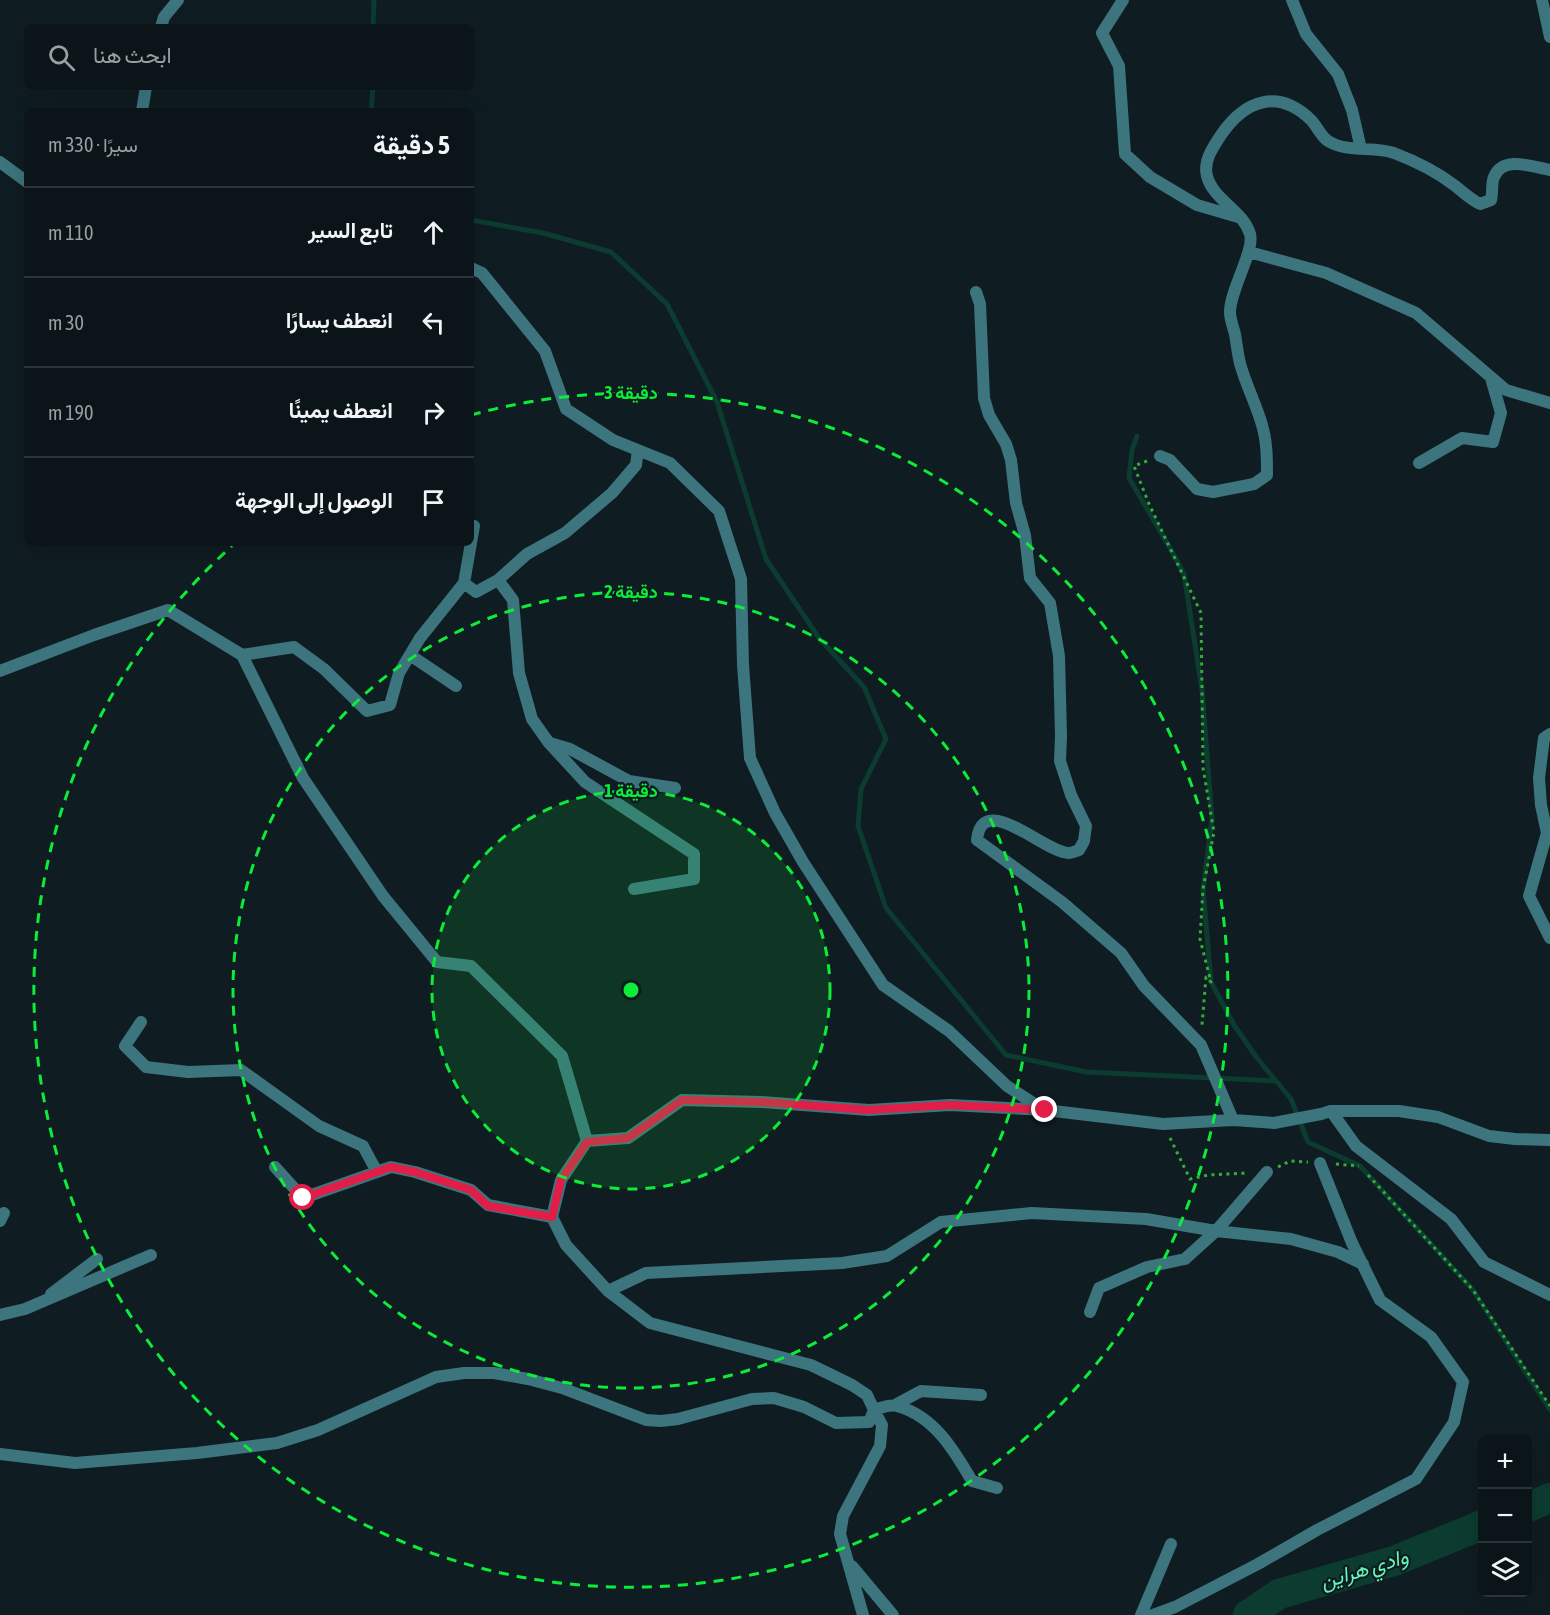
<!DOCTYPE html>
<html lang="ar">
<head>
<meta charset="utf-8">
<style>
  :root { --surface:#0b1519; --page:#192226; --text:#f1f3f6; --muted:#9a9fa2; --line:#2b3438 }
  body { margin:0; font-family:"Asap Condensed",Vazirmatn,sans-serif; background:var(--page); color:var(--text); direction:rtl }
  .controls { position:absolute; right:18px; bottom:18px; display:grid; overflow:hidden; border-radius:9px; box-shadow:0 6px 24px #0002 }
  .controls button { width:54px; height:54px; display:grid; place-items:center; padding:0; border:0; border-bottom:2px solid var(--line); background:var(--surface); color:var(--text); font:30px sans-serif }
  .stop { position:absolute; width:18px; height:18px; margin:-14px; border:4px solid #e11d48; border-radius:50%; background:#fff }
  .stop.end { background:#e11d48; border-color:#fff; box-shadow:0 2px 6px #0008 }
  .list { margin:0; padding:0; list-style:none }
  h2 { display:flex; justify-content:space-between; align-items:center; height:78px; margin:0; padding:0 24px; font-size:26px }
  h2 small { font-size:20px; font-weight:400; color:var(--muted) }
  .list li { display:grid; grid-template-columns:39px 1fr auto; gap:18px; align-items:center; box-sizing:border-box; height:90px; padding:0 24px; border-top:2px solid var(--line) }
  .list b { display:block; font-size:22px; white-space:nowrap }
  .list em { font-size:20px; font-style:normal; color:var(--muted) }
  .icon { flex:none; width:33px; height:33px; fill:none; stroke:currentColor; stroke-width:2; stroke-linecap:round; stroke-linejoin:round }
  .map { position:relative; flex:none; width:1550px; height:1615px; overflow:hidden; direction:ltr }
  .search { position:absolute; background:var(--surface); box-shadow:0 6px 24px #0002; left:24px; top:24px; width:450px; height:66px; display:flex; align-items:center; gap:15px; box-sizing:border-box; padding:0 21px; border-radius:9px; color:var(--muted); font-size:22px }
  .panel { position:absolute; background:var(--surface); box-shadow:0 6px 24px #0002; left:24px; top:108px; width:450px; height:438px; border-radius:9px; direction:rtl }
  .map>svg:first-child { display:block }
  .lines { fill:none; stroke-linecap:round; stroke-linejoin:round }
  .stream { stroke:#0c3c2f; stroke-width:5 }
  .river { stroke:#0c3c2f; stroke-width:30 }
  .path { stroke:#35ad39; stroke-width:3; stroke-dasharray:3 4.5; stroke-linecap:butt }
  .minor { stroke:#3c757d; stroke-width:12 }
  .tertiary { stroke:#3c757d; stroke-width:12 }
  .route { stroke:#e11d48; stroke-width:8 }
  .ring { fill:none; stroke:#0dec38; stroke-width:3; stroke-dasharray:10 8 }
  .labels { text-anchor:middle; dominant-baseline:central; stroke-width:4.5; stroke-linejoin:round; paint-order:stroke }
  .water-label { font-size:21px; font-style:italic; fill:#65f6b6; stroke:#0f1c21 }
  .centre { fill:#0dec38; stroke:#0f1c21; stroke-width:3 }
  .ring-label { font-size:18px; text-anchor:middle; font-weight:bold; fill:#0dec38; stroke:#0f1c21; stroke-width:4.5; stroke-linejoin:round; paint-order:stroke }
</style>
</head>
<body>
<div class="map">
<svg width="1550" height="1615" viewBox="0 0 1550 1615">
  <rect width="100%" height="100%" fill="#0f1c21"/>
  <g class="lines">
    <!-- stream -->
    <path class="stream" d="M 373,27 L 374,0
      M 371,111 L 373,87
      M 471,220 L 543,233 L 611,252 L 667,304 L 717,402 L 766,559 L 819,638 L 864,687 L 886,739 L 861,789 L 858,826 L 886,908 L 1006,1055 L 1086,1072 L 1276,1081
      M 1137,436 L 1132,450 L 1129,478 L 1170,548 L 1184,574 L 1202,690 L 1212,819 L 1203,889 L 1211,982 L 1234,1025 L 1257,1058 L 1291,1099 L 1308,1142 L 1360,1166 L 1473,1290 L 1550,1410"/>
    <!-- river -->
    <path class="river" d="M 1528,1507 L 1550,1498
      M 1248,1615 L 1279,1594 L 1394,1561 L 1482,1525"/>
    <!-- path -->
    <path class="path" d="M 1147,461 L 1134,466 L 1149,504 L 1201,613 L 1203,768 L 1214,832 L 1203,889 L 1200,939 L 1211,982 L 1206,977 L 1202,1025
      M 1170,1138 L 1190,1179 L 1208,1175 L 1248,1173
      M 1336,1164 L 1359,1166
      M 1278,1167 L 1290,1161 L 1308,1162
      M 1368,1175 L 1473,1290 L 1550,1406"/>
    <!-- minor -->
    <path class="minor" d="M 1123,0 L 1102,33 L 1119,66 L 1125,154 L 1150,177 L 1197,205 L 1238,217
      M 1292,0 L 1306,34 L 1338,74 L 1352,110 L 1361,149
      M 1542,0 L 1550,37
      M 161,27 L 164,17 L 178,0
      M 142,111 L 146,87
      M 0,162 L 27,182
      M 1249,252 L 1326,273 L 1416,313 L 1506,390 L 1550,403
      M 471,268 L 482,273 L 545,351 L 566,409 L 613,440 L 670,463 L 719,511 L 741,579 L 743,665 L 750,758 L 775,813 L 803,862 L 883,985 L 949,1031 L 1007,1086 L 1044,1110
      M 976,292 L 980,304 L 984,398 L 989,415 L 1006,444 L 1011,460 L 1016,503 L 1025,535 L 1030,578 L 1050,603 L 1059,656 L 1061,736 L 1060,761 L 1071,795 L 1086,826 L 1084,841 L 1079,850 C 1076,851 1073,853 1069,853 C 1046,854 982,789 977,840 L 1062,902 L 1121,953 L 1144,986 L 1201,1045 L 1233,1120
      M 1160,456 L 1170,460 L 1197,489 L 1213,492 L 1254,484 L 1267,475 C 1267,459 1267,441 1262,425 C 1257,407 1248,389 1242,370 C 1238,359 1237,346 1235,334 C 1233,327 1230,319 1230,312 C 1230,290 1255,250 1250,234 C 1243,210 1213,200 1207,176 C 1203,161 1213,147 1221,135 C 1245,100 1278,88 1311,120 C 1317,126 1321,137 1328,141 C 1347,153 1373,146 1394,153 C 1415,161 1437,172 1454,185 C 1463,192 1470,199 1480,204 L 1491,200 C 1493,193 1491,183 1494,177 C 1503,155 1533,167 1550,170
      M 1419,463 L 1462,438 L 1493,442 L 1501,413 L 1491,378
      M 471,543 L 474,526
      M 498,580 L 513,600 L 519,673 L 532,719 L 549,743 L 585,782 L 694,854 L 694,879 L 634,889
      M 464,583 L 476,592 L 498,580 L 527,554 L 565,533 L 612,493 L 636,465 L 638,450
      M 242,655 L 294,647 L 324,669 L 367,711 L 390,705 L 399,673 L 420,638 L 464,583 L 471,543
      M 410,655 L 456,686
      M 0,671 L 94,635 L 168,610 L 242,655 L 303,778 L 383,896 L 437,962 L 471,966 L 562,1056 L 587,1141
      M 1550,734 L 1544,738 L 1539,778 L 1541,805 L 1547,833 L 1529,896 L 1550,938
      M 550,743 L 570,749 L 629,781 L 675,788
      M 141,1022 L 125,1046 L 146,1067 L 188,1072 L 241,1070 L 319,1126 L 363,1146 L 377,1172
      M 1331,1111 L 1356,1146 L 1451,1219 L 1484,1262 L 1550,1295
      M 275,1167 L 303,1198 L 391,1167 L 415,1172 L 471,1190 L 488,1205 L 552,1217
      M 0,1221 L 4,1213
      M 608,1291 L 646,1273 L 842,1263 L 887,1256 L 941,1222 L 1032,1213 L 1146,1219 L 1216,1231 L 1291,1239 L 1338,1252 L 1363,1264
      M 51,1294 L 97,1259
      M 1090,1312 L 1099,1288 L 1147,1267 L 1185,1259 L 1216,1231 L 1267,1172
      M 0,1315 L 25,1309 L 151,1255
      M 895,1405 L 921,1391 L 981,1395
      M 0,1454 L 75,1463 L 197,1453 L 277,1443 L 318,1430 L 436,1377 L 464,1373 L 494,1373 L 528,1379 L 562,1388 L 646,1420 L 661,1421 L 678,1419 L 752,1399 L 774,1398 L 804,1407 L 836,1423 L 869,1422 L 874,1410 L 867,1395 L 852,1385 L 811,1365 L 650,1323 L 608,1291 L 566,1245 L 552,1217 L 561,1180 L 587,1141 L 628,1138 L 682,1100 L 761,1102 L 869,1110 L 950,1105 L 1045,1110 L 1163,1124 L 1233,1120 L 1274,1123 L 1321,1114
      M 852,1566 L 893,1615
      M 863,1615 L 840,1534 L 843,1516 L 880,1446 L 882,1425 L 874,1410 C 880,1408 890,1404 897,1406 C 934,1416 954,1450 972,1481 L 997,1488
      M 1141,1615 L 1171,1544
      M 1153,1615 L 1175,1607 L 1258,1564 L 1317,1530 L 1416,1479 L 1454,1422 L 1463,1382 L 1431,1337 L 1380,1300 L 1352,1243 L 1320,1163"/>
    <!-- tertiary -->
    <path class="tertiary" d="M 1321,1114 L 1331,1111 L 1399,1111 L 1438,1117 L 1489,1136 L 1515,1139 L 1550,1140"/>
  </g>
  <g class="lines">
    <!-- route -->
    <path class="route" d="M 303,1198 L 391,1167 L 415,1172 L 471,1190 L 488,1206 L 552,1217 L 561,1180 L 587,1142 L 628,1138 L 682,1100 L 761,1102 L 868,1110 L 950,1105 L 1045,1110"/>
  </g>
  <!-- distance rings -->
  <circle cx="631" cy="990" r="199" fill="#0dec38" fill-opacity=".12"/>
  <g class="ring">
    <circle cx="631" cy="990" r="199"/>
    <circle cx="631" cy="990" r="398"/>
    <path d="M471 415A597 597 0 1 1 232 546"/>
  </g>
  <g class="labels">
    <!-- water labels -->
    <g class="water-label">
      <text transform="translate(1364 1568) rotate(-17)">وادي هراين</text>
    </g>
  </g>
  <circle cx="631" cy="990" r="9" class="centre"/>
  <g class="ring-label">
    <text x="631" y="399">3 دقيقة</text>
    <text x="631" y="598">2 دقيقة</text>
    <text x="631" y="797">1 دقيقة</text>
  </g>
</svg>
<div class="controls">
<button>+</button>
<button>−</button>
<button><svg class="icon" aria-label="layers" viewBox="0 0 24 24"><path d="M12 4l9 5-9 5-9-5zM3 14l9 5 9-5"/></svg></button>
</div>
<div class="stop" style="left:303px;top:1198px"></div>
<div class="stop end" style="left:1045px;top:1110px"></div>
<div class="search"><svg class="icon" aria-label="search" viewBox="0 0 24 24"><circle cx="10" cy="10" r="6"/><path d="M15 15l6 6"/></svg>ابحث هنا</div>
<section class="panel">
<h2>5 دقيقة<small>سيرًا · 330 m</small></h2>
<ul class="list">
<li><svg class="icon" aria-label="ahead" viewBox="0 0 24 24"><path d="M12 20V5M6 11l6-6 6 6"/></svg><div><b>تابع السير</b></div><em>110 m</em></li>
<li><svg class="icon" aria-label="left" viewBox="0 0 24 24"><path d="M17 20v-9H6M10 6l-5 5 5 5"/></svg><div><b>انعطف يسارًا</b></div><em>30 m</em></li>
<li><svg class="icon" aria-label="right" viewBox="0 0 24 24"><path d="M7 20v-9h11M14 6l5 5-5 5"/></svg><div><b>انعطف يمينًا</b></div><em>190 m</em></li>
<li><svg class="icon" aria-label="arrive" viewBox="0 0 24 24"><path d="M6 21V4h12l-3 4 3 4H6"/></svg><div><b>الوصول إلى الوجهة</b></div></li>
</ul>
</section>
</div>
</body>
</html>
